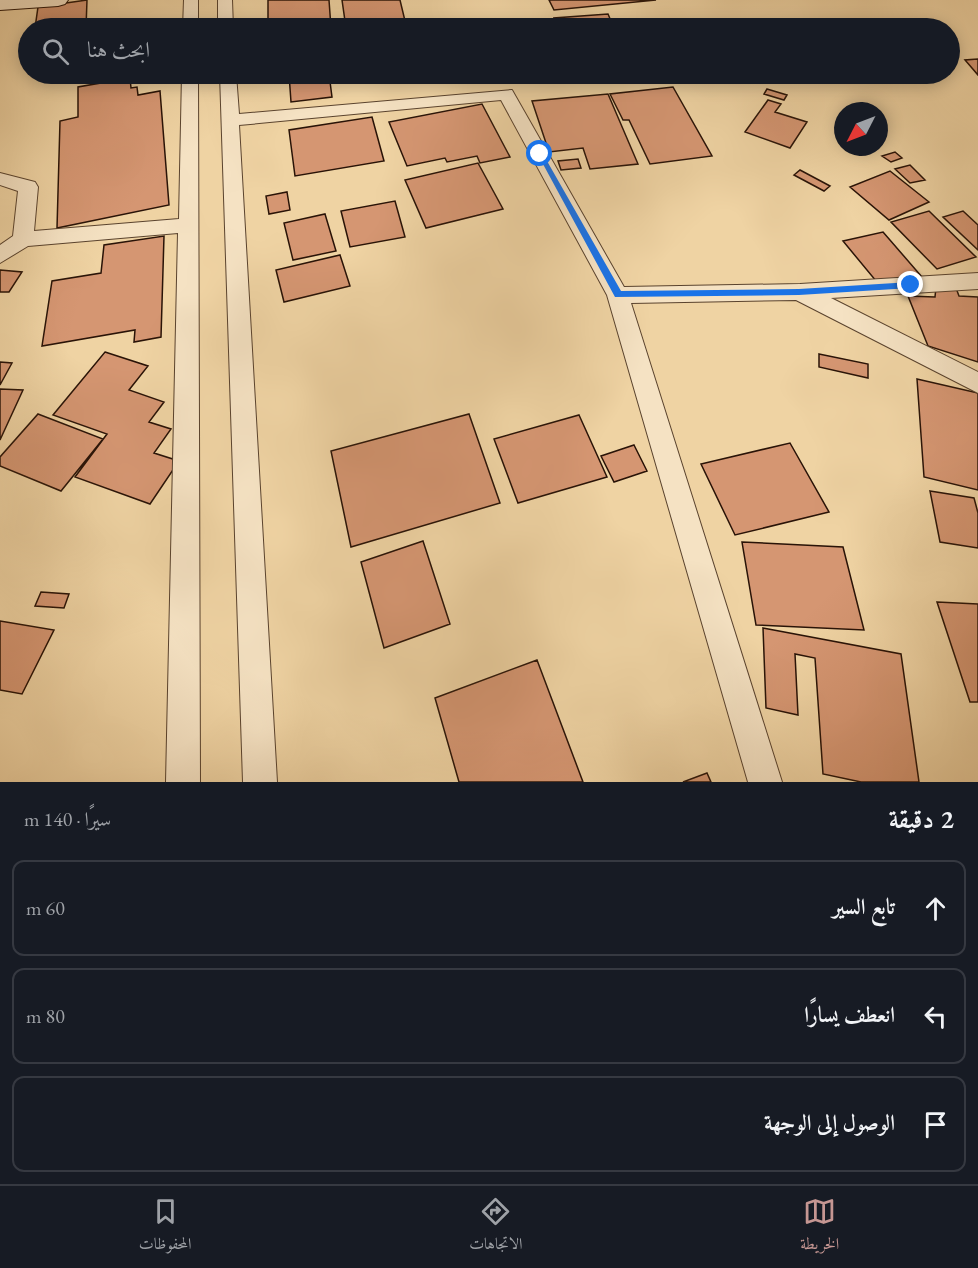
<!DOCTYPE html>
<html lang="ar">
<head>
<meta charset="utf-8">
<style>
  :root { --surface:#171b24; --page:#20242c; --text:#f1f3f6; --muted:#9ea1a6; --line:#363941; --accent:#c59692 }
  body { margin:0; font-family:"EB Garamond",Amiri,serif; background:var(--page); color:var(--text); direction:rtl }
  .compass { position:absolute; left:834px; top:102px; width:54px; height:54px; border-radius:50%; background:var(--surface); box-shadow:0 3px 15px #0003; rotate:228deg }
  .stop { position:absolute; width:18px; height:18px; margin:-14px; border:4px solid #1a73e8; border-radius:50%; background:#fff }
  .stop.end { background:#1a73e8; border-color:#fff; box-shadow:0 2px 6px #0008 }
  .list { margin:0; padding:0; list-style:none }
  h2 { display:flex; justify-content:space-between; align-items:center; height:78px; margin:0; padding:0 24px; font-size:26px }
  h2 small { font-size:20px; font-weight:400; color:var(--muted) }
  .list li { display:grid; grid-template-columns:39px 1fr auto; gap:18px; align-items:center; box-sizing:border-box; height:96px; margin:0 12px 12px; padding:0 12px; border:2px solid var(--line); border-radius:12px }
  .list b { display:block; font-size:22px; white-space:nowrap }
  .list em { font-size:20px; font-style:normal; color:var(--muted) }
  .icon { flex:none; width:33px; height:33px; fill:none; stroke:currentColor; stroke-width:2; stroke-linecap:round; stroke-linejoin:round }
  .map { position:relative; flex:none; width:978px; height:782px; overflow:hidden; direction:ltr }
  .search { position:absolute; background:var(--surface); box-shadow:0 3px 15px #0003; left:18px; right:18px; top:18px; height:66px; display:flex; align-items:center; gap:15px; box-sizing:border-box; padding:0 21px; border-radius:33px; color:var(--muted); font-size:22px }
  .sheet { height:402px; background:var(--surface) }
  nav { display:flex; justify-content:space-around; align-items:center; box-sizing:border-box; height:84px; border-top:2px solid var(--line); background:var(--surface); font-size:16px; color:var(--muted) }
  nav a { display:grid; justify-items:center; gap:3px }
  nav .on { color:var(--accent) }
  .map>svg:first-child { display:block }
  .building { fill:#d59672; stroke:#291307; stroke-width:1.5 }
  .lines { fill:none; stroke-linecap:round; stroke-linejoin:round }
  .minor-casing { stroke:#5a432e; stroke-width:2 }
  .secondary-casing { stroke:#291307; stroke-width:2 }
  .minor { fill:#f5e2c3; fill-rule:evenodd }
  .secondary { fill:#f5e2c3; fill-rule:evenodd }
  .route { fill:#1a73e8 }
</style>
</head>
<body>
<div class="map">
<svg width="978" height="782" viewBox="0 0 978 782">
  <rect width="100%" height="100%" fill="#efd3a3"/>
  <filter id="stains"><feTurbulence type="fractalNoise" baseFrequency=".00333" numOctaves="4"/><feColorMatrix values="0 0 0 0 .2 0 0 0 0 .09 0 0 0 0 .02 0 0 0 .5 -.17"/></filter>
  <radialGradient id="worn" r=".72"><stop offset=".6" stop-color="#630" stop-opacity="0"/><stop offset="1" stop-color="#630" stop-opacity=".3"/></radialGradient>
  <!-- building -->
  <path class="building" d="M 87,0 L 86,28 L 35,28 L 38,7 Z
    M 268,0 L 329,0 L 331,28 L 268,28 Z
    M 342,0 L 400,0 L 406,25 L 346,28 Z
    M 549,0 L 656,0 L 554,10 Z
    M 608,14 L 614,28 L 558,28 L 554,18 Z
    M 449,23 L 452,28 L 411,28 Z
    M 978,59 L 978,75 L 965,60 Z
    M 289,74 L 329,74 L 332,97 L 291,102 Z
    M 130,78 L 131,88 L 137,87 L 138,95 L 160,91 L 169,205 L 57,228 L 60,121 L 78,117 L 78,87 Z
    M 673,87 L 712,156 L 650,164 L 629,120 L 623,120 L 610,94 Z
    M 767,89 L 787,95 L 784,100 L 764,94 Z
    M 608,94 L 638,164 L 590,169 L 583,148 L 549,152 L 532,101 Z
    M 768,100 L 781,104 L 775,112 L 807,122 L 790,148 L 745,132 Z
    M 482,104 L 510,157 L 480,163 L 477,156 L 447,162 L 445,158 L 407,166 L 389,122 Z
    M 372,117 L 384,161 L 295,176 L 289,130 Z
    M 895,152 L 902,158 L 891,162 L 882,156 Z
    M 578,159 L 581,168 L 561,170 L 558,161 Z
    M 478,163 L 503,209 L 426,228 L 405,180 Z
    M 910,165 L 925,180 L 910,183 L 895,169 Z
    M 800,170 L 830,186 L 824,191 L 794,175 Z
    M 890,171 L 929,202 L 889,220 L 850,187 Z
    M 287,192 L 290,210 L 269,214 L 266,196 Z
    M 395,201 L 405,237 L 350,247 L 341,211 Z
    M 929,211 L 976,257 L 937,269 L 891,222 Z
    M 963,211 L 978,225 L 978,250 L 943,217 Z
    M 325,214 L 336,251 L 293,260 L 284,223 Z
    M 883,232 L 922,277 L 881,287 L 843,241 Z
    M 164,236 L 161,337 L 134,342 L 135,330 L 42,346 L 52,281 L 101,273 L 104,245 Z
    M 340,255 L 350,286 L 284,302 L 276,270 Z
    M 0,270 L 22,272 L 9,292 L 0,292 Z
    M 936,287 L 956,288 L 959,296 L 978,297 L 978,362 L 928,346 L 908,296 L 935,297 Z
    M 105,352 L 148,366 L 129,390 L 164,402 L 149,422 L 171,429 L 154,453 L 179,461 L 150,504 L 75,477 L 107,434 L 53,415 Z
    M 819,354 L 868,364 L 868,378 L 819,367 Z
    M 0,362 L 12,363 L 0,385 Z
    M 917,379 L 978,393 L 978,490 L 924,477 Z
    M 0,389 L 23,390 L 0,440 Z
    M 38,414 L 103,439 L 61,491 L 0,466 L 0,457 Z
    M 469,414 L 500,503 L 351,547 L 331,451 Z
    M 579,415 L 607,477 L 518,503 L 494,439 Z
    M 790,443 L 829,512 L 735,535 L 701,464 Z
    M 634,445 L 647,471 L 614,482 L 601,456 Z
    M 930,491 L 974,498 L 978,513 L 978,548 L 940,542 Z
    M 423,541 L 450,624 L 384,648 L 361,562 Z
    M 742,542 L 843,547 L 864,630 L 756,625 Z
    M 41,592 L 69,594 L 64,608 L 35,606 Z
    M 937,602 L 978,604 L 978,702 L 970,702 Z
    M 0,621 L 54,630 L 22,694 L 0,690 Z
    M 763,628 L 901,654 L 919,782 L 861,782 L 823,774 L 815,658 L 795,654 L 798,715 L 766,708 Z
    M 537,660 L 583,782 L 459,782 L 435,698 Z
    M 707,773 L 711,782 L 683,782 Z"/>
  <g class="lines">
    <defs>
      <path id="minor" d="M 184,0 L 198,0 L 198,28 L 183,28 Z
        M 218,0 L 232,0 L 233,28 L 218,28 Z
        M 182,74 L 198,74 L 200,782 L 166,782 L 178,233 L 28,246 L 0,263 L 0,245 L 13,236 L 18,191 L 0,185 L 0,173 L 35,182 L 38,187 L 34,231 L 179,219 Z
        M 220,74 L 236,74 L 239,114 L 512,90 L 624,287 L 800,284 L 978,273 L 978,289 L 831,298 L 978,372 L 978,393 L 796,300 L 631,303 L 782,782 L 748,782 L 607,295 L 501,100 L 239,125 L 277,782 L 243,782 Z"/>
      <path id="secondary" d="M 0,0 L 68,0 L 65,4 L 58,6 L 0,10 Z"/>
    </defs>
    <!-- minor casing -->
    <use href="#minor" class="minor-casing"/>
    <!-- secondary casing -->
    <use href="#secondary" class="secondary-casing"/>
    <!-- minor -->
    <use href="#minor" class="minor"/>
    <!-- secondary -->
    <use href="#secondary" class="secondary"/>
  </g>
  <!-- route -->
  <path class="route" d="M 537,153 L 543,154 L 621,291 L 799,289 L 911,282 L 915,285 L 911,288 L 799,295 L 615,297 Z"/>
  <rect width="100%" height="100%" filter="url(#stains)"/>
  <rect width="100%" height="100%" fill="url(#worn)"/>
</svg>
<svg class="compass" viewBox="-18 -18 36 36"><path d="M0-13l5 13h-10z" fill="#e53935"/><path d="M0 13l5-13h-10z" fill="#9ea1a6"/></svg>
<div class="stop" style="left:540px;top:154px"></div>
<div class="stop end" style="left:911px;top:285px"></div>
<div class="search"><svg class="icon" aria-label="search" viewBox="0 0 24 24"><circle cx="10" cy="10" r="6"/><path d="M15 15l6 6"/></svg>ابحث هنا</div>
</div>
<section class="sheet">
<h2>2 دقيقة<small>سيرًا · 140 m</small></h2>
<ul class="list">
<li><svg class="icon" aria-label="ahead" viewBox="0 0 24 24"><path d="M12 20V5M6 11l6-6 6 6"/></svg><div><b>تابع السير</b></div><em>60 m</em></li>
<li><svg class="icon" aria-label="left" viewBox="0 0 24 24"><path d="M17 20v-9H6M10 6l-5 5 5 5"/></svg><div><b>انعطف يسارًا</b></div><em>80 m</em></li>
<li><svg class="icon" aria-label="arrive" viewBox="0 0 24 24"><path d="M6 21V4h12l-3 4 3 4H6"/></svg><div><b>الوصول إلى الوجهة</b></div></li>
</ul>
</section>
<nav>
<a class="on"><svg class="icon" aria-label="map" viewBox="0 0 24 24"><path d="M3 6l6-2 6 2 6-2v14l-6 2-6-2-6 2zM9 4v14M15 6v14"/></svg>الخريطة</a>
<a><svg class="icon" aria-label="directions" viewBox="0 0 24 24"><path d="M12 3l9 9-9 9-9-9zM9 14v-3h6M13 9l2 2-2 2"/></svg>الاتجاهات</a>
<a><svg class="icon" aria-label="saved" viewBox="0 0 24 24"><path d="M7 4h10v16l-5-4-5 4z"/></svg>المحفوظات</a>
</nav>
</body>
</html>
